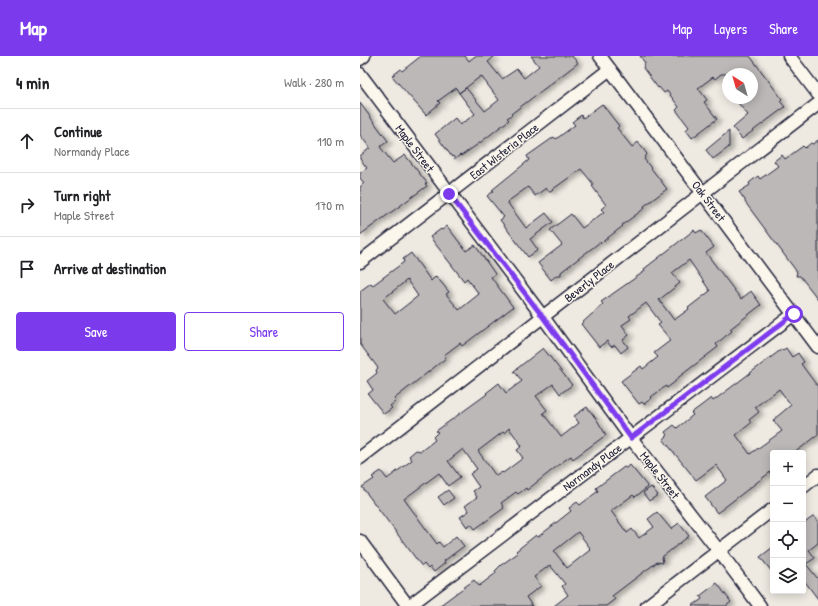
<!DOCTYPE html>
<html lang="en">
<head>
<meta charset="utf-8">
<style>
  :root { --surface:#fff; --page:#f2f2f2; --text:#202124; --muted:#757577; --line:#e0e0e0; --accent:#7c3aed }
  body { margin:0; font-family:"Patrick Hand",sans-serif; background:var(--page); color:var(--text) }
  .controls { position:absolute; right:12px; bottom:12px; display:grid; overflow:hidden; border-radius:4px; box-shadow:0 2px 10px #0003 }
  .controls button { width:36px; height:36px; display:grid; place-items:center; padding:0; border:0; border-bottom:1px solid var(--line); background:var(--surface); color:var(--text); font:20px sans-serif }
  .compass { position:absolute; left:362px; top:12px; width:36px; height:36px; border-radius:50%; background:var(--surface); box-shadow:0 2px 10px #0003; rotate:323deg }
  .stop { position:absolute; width:12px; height:12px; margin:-9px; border:3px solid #7c3aed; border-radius:50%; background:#fff }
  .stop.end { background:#7c3aed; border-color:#fff; box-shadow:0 1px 4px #0008 }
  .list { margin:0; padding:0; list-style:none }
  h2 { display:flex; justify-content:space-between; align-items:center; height:52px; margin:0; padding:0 16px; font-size:17px }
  h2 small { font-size:13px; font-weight:400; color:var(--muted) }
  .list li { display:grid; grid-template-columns:26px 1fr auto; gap:12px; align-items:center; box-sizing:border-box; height:64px; padding:0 16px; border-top:1px solid var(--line) }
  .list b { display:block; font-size:15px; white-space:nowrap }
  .list p { margin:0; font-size:13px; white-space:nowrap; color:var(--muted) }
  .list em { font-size:13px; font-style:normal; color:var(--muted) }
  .actions { display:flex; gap:8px; padding:12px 16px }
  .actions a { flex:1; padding:9px 0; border:1px solid var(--accent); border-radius:4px; text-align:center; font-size:14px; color:var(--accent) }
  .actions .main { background:var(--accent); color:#fff }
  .icon { flex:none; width:22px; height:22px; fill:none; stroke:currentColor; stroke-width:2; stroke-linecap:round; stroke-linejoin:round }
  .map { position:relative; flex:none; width:458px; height:550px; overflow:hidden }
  header { display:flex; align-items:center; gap:24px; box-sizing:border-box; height:56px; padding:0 20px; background:var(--accent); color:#fff }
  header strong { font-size:19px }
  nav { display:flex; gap:22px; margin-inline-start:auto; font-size:14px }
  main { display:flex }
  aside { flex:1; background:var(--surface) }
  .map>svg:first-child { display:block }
  .building { fill:#bcb8b8; stroke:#22223b; fill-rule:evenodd; filter:url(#shadow) }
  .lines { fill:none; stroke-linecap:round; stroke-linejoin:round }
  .minor-casing { stroke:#22223b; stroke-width:15 }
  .minor { stroke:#fbf7ec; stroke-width:12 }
  .route { stroke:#7c3aed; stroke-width:5 }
  .labels { text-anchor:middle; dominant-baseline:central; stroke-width:3; stroke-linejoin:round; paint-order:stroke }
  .street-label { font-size:12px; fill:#22223b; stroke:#fbf7ec }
</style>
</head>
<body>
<header>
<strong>Map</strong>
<nav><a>Map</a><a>Layers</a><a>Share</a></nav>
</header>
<main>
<aside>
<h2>4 min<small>Walk · 280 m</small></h2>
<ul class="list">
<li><svg class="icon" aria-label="ahead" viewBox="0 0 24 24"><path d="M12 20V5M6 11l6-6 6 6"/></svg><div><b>Continue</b><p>Normandy Place</p></div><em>110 m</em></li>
<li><svg class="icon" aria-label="right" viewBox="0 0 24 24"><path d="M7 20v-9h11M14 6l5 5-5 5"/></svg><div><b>Turn right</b><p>Maple Street</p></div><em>170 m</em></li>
<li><svg class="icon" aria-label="arrive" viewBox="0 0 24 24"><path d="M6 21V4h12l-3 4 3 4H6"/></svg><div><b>Arrive at destination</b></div></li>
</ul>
<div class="actions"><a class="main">Save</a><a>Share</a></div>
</aside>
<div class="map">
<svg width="458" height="550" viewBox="0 0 458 550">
  <defs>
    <filter id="shadow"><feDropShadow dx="4.5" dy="2.5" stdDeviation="2" flood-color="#0004"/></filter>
  </defs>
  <rect width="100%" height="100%" fill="#eeeae2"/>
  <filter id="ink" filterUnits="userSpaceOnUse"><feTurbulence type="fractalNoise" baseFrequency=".025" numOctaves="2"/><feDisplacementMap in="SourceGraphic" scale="8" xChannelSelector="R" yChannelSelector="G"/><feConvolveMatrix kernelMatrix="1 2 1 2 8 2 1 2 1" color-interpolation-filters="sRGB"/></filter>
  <g filter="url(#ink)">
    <!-- building -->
    <path class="building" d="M 61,0 L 105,0 L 109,5 L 115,0 L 135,0 L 128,6 L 142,23 L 157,13 L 164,22 L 179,10 L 171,0 L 212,0 L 218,7 L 151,58 L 152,59 L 147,62 L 149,64 L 121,86 L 101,100 L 100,99 L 95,103 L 93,100 L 92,101 L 75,78 L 95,62 L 100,69 L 115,58 L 99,37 L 106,32 L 125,55 L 139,44 L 121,20 L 99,37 L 96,32 L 78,45 L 80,47 L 66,59 L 32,20 L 41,13 L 42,15 Z
      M 280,0 L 390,0 L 422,43 L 420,45 L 425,51 L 382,83 L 373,72 L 388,59 L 374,42 L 392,42 L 392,18 L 361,18 L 355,23 L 353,21 L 338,32 L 347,44 L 344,46 L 357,63 L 332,82 L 326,74 L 329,71 L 316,54 L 319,51 L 307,35 L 304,37 L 299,31 L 298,32 L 283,12 L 285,7 Z
      M 0,47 L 28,85 L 20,91 L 33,107 L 45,99 L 67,127 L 65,128 L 67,130 L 0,179 L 0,131 L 4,127 L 0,122 L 0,117 L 7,112 L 0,103 L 0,100 L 10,92 L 0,79 Z
      M 242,48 L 259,70 L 257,72 L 272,91 L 278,86 L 287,98 L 284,103 L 307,133 L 284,150 L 285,152 L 262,169 L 263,170 L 241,187 L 240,186 L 201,216 L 201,219 L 197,219 L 191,224 L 178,207 L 202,189 L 190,174 L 211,158 L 222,172 L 244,156 L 241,153 L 246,149 L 232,130 L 234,129 L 221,113 L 189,136 L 186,132 L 175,140 L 168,131 L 147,146 L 166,172 L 186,157 L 193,166 L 170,183 L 178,194 L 168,201 L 140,164 L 144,161 L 127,140 L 134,135 L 132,134 L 169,104 L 167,100 L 194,81 L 196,83 L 215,69 L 212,66 L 221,59 L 223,62 Z
      M 369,75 L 369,91 L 353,103 L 346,94 Z
      M 458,84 L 458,243 L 440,220 L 436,220 L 437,216 L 385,146 L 385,144 L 379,136 L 390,129 L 389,127 L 398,120 L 400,123 L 418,110 L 414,105 L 422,99 L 425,103 L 443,90 L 445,92 L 451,87 L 453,88 Z
      M 87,170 L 106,195 L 115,189 L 135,218 L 131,221 L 153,251 L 102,290 L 100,287 L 84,299 L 86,302 L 34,343 L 36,345 L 30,350 L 32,352 L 24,358 L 8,338 L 13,334 L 7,325 L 17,317 L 16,314 L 18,312 L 0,288 L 0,235 L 11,227 L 13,229 L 44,206 L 43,203 L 51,197 L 71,225 L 76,220 L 89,236 L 86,238 L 99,254 L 119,238 L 107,222 L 104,225 L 70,181 L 81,173 L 82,174 ZM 47,224 L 58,240 L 35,258 L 23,243 Z
      M 334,174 L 336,177 L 341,174 L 354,191 L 346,197 L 381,243 L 391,235 L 401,249 L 370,273 L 372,275 L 356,288 L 358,291 L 315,324 L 316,325 L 307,332 L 306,330 L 291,341 L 292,342 L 284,348 L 282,346 L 279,348 L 261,325 L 281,310 L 283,313 L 298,301 L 294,297 L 311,284 L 298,269 L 301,267 L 286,247 L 269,260 L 271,263 L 262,269 L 269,279 L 263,284 L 268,291 L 261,297 L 255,289 L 251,291 L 247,285 L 239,291 L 221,268 L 243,248 L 241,246 L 285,215 L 284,213 ZM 329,204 L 350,235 L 328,252 L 329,253 L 314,264 L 299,244 L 320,227 L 312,217 Z
      M 183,292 L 212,329 L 200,338 L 193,328 L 176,340 L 187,354 L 183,357 L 201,381 L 219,367 L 214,360 L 227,351 L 237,364 L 246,379 L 213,403 L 211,400 L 205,404 L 167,434 L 166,432 L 158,438 L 156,436 L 141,447 L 144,452 L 115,473 L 111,468 L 107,471 L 100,461 L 109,455 L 105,450 L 117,441 L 113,435 L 119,431 L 110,418 L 117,413 L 103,393 L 88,405 L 100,421 L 88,430 L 79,417 L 44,443 L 77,488 L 79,486 L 83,491 L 96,480 L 104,490 L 84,505 L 85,507 L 74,516 L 70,511 L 68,513 L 64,508 L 62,510 L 60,508 L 2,431 L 14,423 L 12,421 L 21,415 L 27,423 L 52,404 L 49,400 L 56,394 L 61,395 L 75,384 L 73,381 L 78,376 L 76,375 L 127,338 L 126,337 L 139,327 L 146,337 L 162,325 L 154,315 ZM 149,372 L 162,390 L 157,394 L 163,402 L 143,417 L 142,416 L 136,420 L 118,395 L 143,376 L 144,377 Z
      M 426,292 L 432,301 L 438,297 L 444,306 L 441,308 L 458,331 L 458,379 L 434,397 L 413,397 L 413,414 L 357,457 L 345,441 L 367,424 L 356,409 L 336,424 L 303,383 L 307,379 L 305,376 L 314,369 L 317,372 L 333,359 L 331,357 L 342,349 L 351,342 L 353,345 L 422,293 L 423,294 ZM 419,333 L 431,349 L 413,364 L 422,375 L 390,398 L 376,379 L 391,367 L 389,364 L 399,356 L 395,351 Z
      M 270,409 L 288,431 L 275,441 L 273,439 L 251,455 L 267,477 L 272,473 L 279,482 L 294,471 L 288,463 L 297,456 L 311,473 L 319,467 L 329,480 L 302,501 L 303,507 L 297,506 L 281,518 L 252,540 L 255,543 L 246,550 L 194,550 L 208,539 L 202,530 L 205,528 L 190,509 L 174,521 L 181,530 L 166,541 L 172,550 L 79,550 L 114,524 L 119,530 L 136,517 L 135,515 L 141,509 L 158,497 L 156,495 L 176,479 L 178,481 L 211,455 L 209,452 L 217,446 L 220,449 L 238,435 L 236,432 L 264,411 L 266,412 ZM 218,476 L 230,492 L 229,493 L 230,494 L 207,512 L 194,495 Z
      M 291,431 L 298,439 L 289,445 L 283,437 Z
      M 88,434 L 94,442 L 84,449 L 78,441 Z
      M 454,460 L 458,465 L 458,487 L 449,494 L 455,502 L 446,508 L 458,523 L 458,543 L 443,523 L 443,468 Z
      M 413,491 L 413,517 L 400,501 Z
      M 357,527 L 371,546 L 366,550 L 332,550 L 342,543 L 340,540 Z"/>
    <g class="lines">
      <defs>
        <path id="minor" d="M 240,0 L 458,291
          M 429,0 L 458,38
          M 0,3 L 4,0
          M 0,18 L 183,261 L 271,382 L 359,495 L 400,550
          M 0,206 L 250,13
          M 0,402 L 458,48
          M 443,431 L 458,419
          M 0,485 L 48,550
          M 49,550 L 434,258
          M 287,550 L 413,453"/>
      </defs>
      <!-- minor casing -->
      <use href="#minor" class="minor-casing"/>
      <!-- minor -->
      <use href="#minor" class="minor"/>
    </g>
  </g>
  <g class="lines" filter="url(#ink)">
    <!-- route -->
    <path class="route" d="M 89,138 L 183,261 L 271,382 L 434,258"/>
  </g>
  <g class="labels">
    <!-- street labels -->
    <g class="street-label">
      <text transform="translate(55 92) rotate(53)">Maple Street</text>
      <text transform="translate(144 95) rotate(-38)">East Wisteria Place</text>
      <text transform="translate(349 145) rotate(53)">Oak Street</text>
      <text transform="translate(229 225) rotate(-38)">Beverly Place</text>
      <text transform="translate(232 411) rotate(-37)">Normandy Place</text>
      <text transform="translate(300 419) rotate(52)">Maple Street</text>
    </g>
  </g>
</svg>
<div class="controls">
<button>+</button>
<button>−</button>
<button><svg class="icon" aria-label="locate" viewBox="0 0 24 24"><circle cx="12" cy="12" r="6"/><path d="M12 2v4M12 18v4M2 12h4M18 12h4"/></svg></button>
<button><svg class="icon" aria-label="layers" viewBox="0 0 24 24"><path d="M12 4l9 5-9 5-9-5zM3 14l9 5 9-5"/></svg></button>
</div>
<svg class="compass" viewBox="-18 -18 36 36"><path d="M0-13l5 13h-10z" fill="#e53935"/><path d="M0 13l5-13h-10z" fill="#757577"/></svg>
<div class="stop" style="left:434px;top:258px"></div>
<div class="stop end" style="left:89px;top:138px"></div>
</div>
</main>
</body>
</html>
